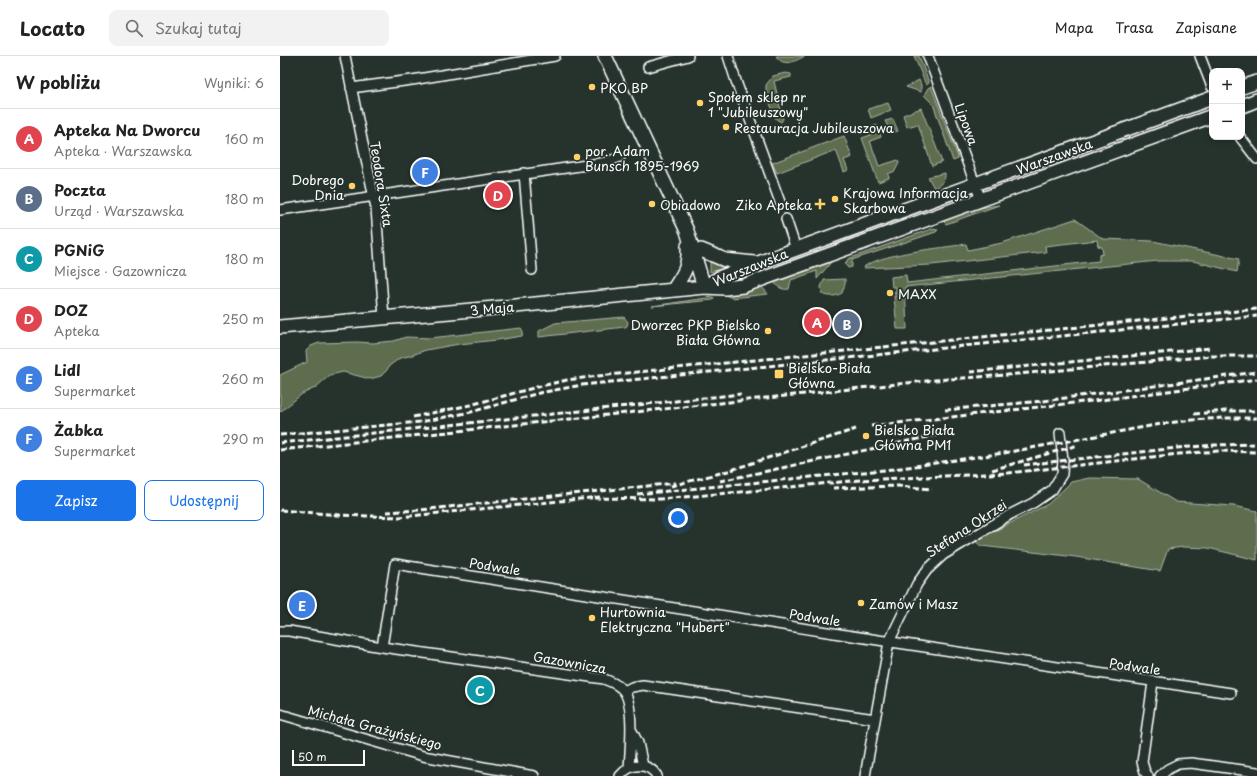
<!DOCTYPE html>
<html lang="pl">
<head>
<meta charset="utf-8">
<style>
  :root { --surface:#fff; --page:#f2f2f2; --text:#222; --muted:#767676; --line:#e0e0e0; --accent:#1a73e8 }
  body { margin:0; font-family:"Playpen Sans",sans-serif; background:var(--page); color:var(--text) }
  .controls { position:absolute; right:12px; top:12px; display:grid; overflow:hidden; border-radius:8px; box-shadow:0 2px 6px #0003 }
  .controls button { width:36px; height:36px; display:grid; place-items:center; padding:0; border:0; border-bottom:1px solid var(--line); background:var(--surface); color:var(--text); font:20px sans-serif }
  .scale { position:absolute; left:12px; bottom:10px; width:73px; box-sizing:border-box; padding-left:4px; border:2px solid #fff; border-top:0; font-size:11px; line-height:14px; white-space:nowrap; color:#fff; -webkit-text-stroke:3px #26332d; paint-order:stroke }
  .you { position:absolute; left:398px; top:462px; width:14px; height:14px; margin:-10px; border:3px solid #fff; border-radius:50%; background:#1a73e8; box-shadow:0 0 0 6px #1a73e833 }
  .badge { display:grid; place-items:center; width:26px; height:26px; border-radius:50%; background:var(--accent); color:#fff; font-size:13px; font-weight:700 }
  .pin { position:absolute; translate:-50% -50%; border:2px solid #fff; box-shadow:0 1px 4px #0006 }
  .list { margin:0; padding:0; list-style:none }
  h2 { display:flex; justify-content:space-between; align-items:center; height:52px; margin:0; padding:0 16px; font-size:17px }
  h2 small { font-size:13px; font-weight:400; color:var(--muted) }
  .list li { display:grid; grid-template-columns:26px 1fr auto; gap:12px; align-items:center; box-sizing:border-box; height:60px; padding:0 16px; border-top:1px solid var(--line) }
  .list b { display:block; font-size:15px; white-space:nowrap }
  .list p { margin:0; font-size:13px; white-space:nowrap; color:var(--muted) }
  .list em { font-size:13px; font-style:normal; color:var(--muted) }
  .actions { display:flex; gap:8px; padding:12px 16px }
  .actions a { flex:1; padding:9px 0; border:1px solid var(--accent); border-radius:8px; text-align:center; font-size:14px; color:var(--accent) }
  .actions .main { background:var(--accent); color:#fff }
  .icon { flex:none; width:22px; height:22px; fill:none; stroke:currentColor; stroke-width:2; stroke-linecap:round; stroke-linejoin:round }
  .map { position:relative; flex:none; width:977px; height:720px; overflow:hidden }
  header { display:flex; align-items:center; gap:24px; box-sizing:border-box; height:56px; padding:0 20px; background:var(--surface); border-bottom:1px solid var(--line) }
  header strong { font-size:19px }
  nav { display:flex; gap:22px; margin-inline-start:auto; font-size:14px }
  .search { width:280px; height:36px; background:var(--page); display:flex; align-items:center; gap:10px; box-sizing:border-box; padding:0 14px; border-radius:8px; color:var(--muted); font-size:15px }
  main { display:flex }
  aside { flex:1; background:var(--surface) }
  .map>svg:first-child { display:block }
  .green { fill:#5f6d4f; stroke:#afb6a7 }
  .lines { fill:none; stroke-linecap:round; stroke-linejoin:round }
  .street-tunnel { stroke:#3c4742; stroke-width:9; stroke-dasharray:9 4.5; stroke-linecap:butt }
  .street-casing { stroke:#fff; stroke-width:12 }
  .secondary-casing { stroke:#fff; stroke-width:16 }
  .street { stroke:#26332d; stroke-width:9 }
  .secondary { stroke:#26332d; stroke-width:13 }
  .rail { stroke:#fff; stroke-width:3; stroke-dasharray:6 3; stroke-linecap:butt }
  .poi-dot { fill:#ffd166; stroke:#26332d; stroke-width:1.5 }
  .labels { text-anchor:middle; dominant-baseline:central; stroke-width:3.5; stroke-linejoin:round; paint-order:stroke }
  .poi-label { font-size:13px; fill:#fff; stroke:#26332d; text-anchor:start }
  .street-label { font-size:13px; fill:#fff; stroke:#26332d }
</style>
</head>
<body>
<header>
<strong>Locato</strong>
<div class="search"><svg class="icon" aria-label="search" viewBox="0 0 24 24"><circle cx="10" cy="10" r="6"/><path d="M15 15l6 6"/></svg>Szukaj tutaj</div>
<nav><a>Mapa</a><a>Trasa</a><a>Zapisane</a></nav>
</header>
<main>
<aside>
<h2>W pobliżu<small>Wyniki: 6</small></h2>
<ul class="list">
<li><span class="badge" style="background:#e0444e">A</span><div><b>Apteka Na Dworcu</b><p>Apteka · Warszawska</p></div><em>160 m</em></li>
<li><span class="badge" style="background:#5c6f8a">B</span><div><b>Poczta</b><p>Urząd · Warszawska</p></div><em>180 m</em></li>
<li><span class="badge" style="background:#0f9aa8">C</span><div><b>PGNiG</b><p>Miejsce · Gazownicza</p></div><em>180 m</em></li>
<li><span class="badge" style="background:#e0444e">D</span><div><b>DOZ</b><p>Apteka</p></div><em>250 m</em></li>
<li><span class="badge" style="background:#3f7fe0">E</span><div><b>Lidl</b><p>Supermarket</p></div><em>260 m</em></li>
<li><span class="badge" style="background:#3f7fe0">F</span><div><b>Żabka</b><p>Supermarket</p></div><em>290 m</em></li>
</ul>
<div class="actions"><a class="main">Zapisz</a><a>Udostępnij</a></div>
</aside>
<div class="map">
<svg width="977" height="720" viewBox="0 0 977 720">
  <rect width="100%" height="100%" fill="#26332d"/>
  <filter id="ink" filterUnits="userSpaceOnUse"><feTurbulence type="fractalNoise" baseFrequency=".025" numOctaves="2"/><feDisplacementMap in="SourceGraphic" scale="8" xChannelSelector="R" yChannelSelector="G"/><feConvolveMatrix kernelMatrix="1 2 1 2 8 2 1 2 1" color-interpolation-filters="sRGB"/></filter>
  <g filter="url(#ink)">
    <!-- green -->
    <path class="green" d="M 496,0 L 525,0 C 515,5 504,12 496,0 Z
      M 634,0 L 639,0 L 649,27 L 646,29 Z
      M 505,17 L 511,18 L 511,21 L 494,25 L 503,63 L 501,66 L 496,63 L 486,37 L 486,29 L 493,20 Z
      M 639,24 L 641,29 L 641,36 L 626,31 Z
      M 651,30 L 678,101 L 678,103 L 673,105 L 653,48 L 644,39 L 648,32 Z
      M 608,47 L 611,54 L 591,62 L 588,53 Z
      M 641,52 L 662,106 L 652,110 L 638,68 L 627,71 L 623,59 Z
      M 613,63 L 618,75 L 611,77 L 605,65 Z
      M 597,69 L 601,81 L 590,85 L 599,110 L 618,104 L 619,107 L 615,115 L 608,118 L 609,122 L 598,126 L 582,82 L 591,79 L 589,72 Z
      M 564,80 L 572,101 L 564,104 L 568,114 L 564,116 L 556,94 L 497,117 L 492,107 Z
      M 665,117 C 666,124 661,129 654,132 L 648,121 Z
      M 674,143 L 630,160 L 583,182 L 499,212 L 498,209 L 554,189 L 610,165 Z
      M 719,149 L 666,168 L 664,166 L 665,164 L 693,153 Z
      M 795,163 L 823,183 L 873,185 L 959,203 L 957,216 L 913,205 L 878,205 L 625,231 L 627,273 L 617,273 L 614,240 L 618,240 L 618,238 L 614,238 L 614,236 L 616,235 L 616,231 L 612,231 L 611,221 L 626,219 L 627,227 L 819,205 L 819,199 L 823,198 L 822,191 L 818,190 L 817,184 L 765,190 L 766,196 L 651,209 L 584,212 L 585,210 C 609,196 657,193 686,188 L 688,194 L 722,187 Z
      M 651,173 L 658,174 L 656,176 L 572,204 L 572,211 L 568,212 L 565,208 L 568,203 Z
      M 430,204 L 451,210 L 430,216 Z
      M 552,205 L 537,223 L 537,215 L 511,224 L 509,233 C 503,234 498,232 494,226 Z
      M 485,210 L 483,218 L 454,227 L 437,227 Z
      M 565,223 L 565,228 L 562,237 C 555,241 550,241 542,238 L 541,231 L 544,224 Z
      M 481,230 L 488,238 L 452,242 L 445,239 Z
      M 433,241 L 434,242 L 433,244 L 372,250 Z
      M 344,261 L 348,266 L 347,270 L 345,271 L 259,281 L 259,275 L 275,267 Z
      M 241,272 L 243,275 L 242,280 L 217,284 L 179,288 L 146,294 L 129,300 L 120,302 L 109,310 L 107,314 L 101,320 L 90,323 L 63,316 L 50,319 L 35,332 L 22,338 L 0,356 L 0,319 L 27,306 L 26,295 L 31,290 L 39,287 L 77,286 L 93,287 L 114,285 L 126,281 L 150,282 Z
      M 809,422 L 858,423 L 896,446 L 954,450 L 977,455 L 977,504 L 928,492 L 904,491 L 888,493 L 880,515 L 796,501 L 701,490 L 695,485 L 768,448 L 791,426 Z"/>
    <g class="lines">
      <!-- street-tunnel -->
      <path class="street-tunnel" d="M 500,146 L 506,163"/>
      <defs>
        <path id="street" d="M 65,0 L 96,152 L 104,262
          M 448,0 L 457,28 L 500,146
          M 648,0 L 701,144
          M 920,0 L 932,31
          M 368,11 L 408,0
          M 71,32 L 132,24 L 275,0
          M 960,81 L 977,103
          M 244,117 L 252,214
          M 0,154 L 327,106 L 340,101
          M 506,163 L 516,193
          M 0,575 L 9,575 L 102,591 L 324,623 C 331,626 338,628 343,634 C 355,648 350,694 349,712
          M 102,591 L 115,508 L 598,584 L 951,637
          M 344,635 L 352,631 L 363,629 L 595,663
          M 0,658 L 143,700 L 254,720
          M 352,675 L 358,687 L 363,710
          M 340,720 C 350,707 368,706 377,720
          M 585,720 L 609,586 L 637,528 L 647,514 L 663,499 L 731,458 L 753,447 L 772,434 L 782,418 L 783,404 L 780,377
          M 868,720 L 865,716 L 862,706 L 873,626
          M 880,720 L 888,713 L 898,708 L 911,707 L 977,716"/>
        <path id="secondary" d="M 325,0 L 407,175 L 424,231
          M 962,31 L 977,26
          M 962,50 L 977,44
          M 421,194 L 445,204 L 474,207
          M 424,231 L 441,221 L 489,203 L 932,42
          M 393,234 C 404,217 409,212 408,190
          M 0,271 L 226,251 L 424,231 L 445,232 L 463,230 L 932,60"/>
      </defs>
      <!-- street casing -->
      <use href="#street" class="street-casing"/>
      <!-- secondary casing -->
      <use href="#secondary" class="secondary-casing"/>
      <!-- street -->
      <use href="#street" class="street"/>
      <!-- secondary -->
      <use href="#secondary" class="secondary"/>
      <!-- rail -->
      <path class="rail" d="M 690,316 L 931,292
        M 665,354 L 763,345 L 977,316
        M 914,358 L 945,355 L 977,355
        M 133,361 L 190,349 L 257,331 L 287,324 L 318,320 L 977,253
        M 591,370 L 821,344 L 977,323
        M 0,379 L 140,366 L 191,356 L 259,337 L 302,329 L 977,260
        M 0,387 L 461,338
        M 0,394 L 655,324 L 727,319 L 932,300 L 977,300
        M 744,409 L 897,392 L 935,389 L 977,388
        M 712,414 L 798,389
        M 440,425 L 657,379
        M 391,430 L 448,415 L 576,373
        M 553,432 L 618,430 L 652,433
        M 357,438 L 614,413 L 724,397 L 881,368 L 912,364 L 944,362 L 977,362
        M 314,442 L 381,443 L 471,435 L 580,424 L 728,417 L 899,398 L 938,395 L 977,396
        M 0,454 L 60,459
        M 106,456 L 140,454 L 396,427
        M 55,459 L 120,461 L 320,441"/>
    </g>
  </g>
  <!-- markers -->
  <g class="poi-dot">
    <circle cx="312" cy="31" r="4"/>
    <circle cx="420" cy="47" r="4"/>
    <circle cx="446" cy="71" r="4"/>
    <circle cx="297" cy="101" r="4"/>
    <circle cx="72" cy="130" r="4"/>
    <circle cx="555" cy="143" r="4"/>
    <circle cx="372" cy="148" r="4"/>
    <path d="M538 142h4v4h4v4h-4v4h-4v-4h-4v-4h4z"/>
    <circle cx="610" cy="237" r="4"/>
    <circle cx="488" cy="275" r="4"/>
    <rect x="494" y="313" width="10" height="10" rx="2"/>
    <circle cx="586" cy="380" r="4"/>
    <circle cx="581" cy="547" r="4"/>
    <circle cx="312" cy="562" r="4"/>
  </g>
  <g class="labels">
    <!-- poi labels -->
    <g class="poi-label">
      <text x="320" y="31">PKO BP</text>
      <text x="428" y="40">Społem sklep nr<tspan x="428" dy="15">1 "Jubileuszowy"</tspan></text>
      <text x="454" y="71">Restauracja Jubileuszowa</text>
      <text x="305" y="94">por. Adam<tspan x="305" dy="15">Bunsch 1895-1969</tspan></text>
      <text x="64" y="123" text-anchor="end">Dobrego<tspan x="64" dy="15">Dnia</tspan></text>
      <text x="563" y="136">Krajowa Informacja<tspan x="563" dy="15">Skarbowa</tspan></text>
      <text x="380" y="148">Obiadowo</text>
      <text x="532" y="148" text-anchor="end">Ziko Apteka</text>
      <text x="618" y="237">MAXX</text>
      <text x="480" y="268" text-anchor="end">Dworzec PKP Bielsko<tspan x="480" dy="15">Biała Główna</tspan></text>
      <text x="508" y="311">Bielsko-Biała<tspan x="508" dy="15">Główna</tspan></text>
      <text x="594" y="373">Bielsko Biała<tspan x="594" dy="15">Główna PM1</tspan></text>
      <text x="589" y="547">Zamów i Masz</text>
      <text x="320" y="555">Hurtownia<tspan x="320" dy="15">Elektryczna "Hubert"</tspan></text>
    </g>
    <!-- street labels -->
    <g class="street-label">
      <text transform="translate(687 68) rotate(70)">Lipowa</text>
      <text transform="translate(774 100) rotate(-20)">Warszawska</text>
      <text transform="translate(102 128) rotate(81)">Teodora Sixta</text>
      <text transform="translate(470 211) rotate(-22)">Warszawska</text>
      <text transform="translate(212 252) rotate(-5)">3 Maja</text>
      <text transform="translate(686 472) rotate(-33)">Stefana Okrzei</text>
      <text transform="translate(215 510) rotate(9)">Podwale</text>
      <text transform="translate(535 561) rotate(9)">Podwale</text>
      <text transform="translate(290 606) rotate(10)">Gazownicza</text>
      <text transform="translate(855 610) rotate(8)">Podwale</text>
      <text transform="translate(95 671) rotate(15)">Michała Grażyńskiego</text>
    </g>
  </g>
</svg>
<div class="controls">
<button>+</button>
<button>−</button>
</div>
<div class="scale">50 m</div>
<div class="you"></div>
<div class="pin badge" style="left:537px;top:266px;background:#e0444e">A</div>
<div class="pin badge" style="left:567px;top:268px;background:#5c6f8a">B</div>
<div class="pin badge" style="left:200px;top:634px;background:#0f9aa8">C</div>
<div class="pin badge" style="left:218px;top:139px;background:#e0444e">D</div>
<div class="pin badge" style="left:22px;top:549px;background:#3f7fe0">E</div>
<div class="pin badge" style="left:145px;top:116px;background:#3f7fe0">F</div>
</div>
</main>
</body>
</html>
